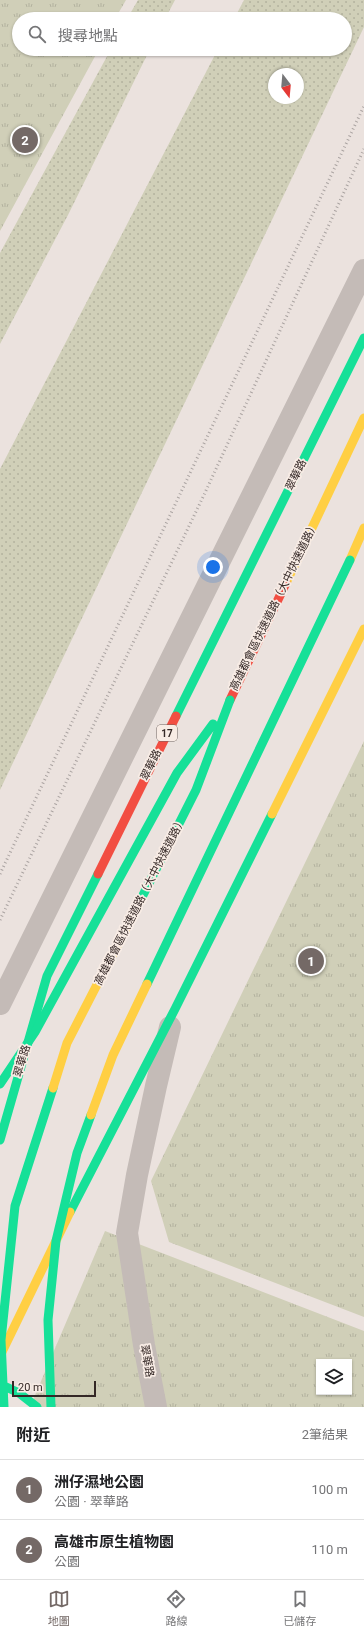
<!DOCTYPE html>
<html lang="zh-TW">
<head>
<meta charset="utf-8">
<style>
  :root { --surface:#fff; --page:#f6f6f6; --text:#202124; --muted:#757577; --line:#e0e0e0; --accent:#746966 }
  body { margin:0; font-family:Roboto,"Noto Sans TC",sans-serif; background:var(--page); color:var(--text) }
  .controls { position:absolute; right:12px; bottom:12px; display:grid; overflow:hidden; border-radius:0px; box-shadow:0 1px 3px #0004 }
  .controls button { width:36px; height:36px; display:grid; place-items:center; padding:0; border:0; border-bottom:1px solid var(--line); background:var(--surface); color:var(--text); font:20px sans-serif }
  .compass { position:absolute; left:268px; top:68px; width:36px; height:36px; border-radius:50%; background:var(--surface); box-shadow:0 1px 3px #0004; rotate:164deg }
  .scale { position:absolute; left:12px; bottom:10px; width:84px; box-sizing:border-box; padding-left:4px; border:2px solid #342826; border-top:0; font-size:11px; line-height:14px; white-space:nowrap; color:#342826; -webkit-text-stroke:3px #f8ece5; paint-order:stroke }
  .you { position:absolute; left:213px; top:567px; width:14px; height:14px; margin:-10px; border:3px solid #fff; border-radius:50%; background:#1a73e8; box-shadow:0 0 0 6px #1a73e833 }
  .badge { display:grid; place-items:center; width:26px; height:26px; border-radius:50%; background:var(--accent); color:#fff; font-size:13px; font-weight:700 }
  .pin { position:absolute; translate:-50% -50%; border:2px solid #fff; box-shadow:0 1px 4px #0006 }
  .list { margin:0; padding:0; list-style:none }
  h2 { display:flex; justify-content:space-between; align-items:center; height:52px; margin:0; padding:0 16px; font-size:17px }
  h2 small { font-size:13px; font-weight:400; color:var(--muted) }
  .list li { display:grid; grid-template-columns:26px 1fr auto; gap:12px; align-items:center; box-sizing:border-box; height:60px; padding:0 16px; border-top:1px solid var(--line) }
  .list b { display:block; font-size:15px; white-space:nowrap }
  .list p { margin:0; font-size:13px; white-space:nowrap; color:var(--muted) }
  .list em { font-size:13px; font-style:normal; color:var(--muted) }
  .icon { flex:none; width:22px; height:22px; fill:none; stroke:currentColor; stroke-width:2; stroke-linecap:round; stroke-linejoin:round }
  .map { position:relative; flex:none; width:364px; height:1407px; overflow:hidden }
  .search { position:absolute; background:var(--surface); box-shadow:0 1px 3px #0004; left:12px; right:12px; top:12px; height:44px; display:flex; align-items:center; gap:10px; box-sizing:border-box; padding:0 14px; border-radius:22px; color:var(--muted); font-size:15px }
  .sheet { height:172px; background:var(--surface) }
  nav { display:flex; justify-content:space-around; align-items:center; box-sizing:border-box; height:56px; border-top:1px solid var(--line); background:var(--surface); font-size:11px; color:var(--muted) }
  nav a { display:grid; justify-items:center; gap:2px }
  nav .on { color:var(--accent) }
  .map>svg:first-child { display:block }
  .grass { fill:url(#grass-dots); fill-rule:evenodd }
  .park { fill:url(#park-tufts); fill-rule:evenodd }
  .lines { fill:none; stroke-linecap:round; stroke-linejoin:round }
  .street { stroke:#c4bbb7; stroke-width:22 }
  .fast { stroke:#16e098; stroke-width:9 }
  .slow { stroke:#ffcf43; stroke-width:9 }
  .jam { stroke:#f24e42; stroke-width:9 }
  .rail { stroke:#aba4a2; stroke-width:3; stroke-dasharray:1 3; stroke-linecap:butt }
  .fast-bridge { stroke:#16e098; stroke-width:9 }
  .slow-bridge { stroke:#ffcf43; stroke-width:9 }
  .labels { text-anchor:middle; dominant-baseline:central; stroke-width:3.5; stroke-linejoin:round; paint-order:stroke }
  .shield { fill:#f8ece5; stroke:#6f635f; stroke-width:1 }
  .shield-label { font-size:10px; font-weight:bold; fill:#342826 }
  .street-label { font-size:11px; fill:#342826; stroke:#f8ece5 }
</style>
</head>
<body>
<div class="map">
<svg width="364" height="1407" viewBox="0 0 364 1407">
  <defs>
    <pattern id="grass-dots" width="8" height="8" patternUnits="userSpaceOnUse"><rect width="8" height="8" fill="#d0cfb8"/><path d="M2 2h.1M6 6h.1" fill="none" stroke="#b3b29e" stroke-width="1.8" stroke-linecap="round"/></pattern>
    <pattern id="park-tufts" width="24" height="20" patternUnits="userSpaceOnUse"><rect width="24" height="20" fill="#d0cfb8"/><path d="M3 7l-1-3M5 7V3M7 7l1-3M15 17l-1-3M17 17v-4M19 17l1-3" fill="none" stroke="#b3b29e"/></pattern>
  </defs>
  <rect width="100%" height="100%" fill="#ebe2de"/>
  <!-- grass -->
  <path class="grass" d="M 138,0 L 175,0 L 165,19 L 127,19 Z
    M 244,0 L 364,0 L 364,27 L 0,790 L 0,469 L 218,49 L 345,49 L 345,19 L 234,19 ZM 274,74 L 298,74 L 298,98 L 274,98 Z
    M 111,49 L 150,49 L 68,215 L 0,344 L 0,253 Z"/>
  <!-- park -->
  <path class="park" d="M 0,0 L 126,0 L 115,19 L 19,19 L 19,49 L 99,49 L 0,231 Z
    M 364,741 L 364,1317 L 169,1242 L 151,1181 Z
    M 105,1231 L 364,1331 L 364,1407 L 30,1407 ZM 319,1362 L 349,1362 L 349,1392 L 319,1392 Z"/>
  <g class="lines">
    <!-- street -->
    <path class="street" d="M 0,1004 L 364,270
      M 156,1407 L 144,1345 L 127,1233 L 137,1175 L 156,1086 L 170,1027"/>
    <!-- fast -->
    <path class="fast" d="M 176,716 L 364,338
      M 0,1140 L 47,976 L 98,874
      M 70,1212 L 175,1009 L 272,814"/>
    <!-- slow -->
    <path class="slow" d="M 350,560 L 364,528
      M 286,583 L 364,418
      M 272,814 L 364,629
      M 1,1354 L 70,1212"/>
    <!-- jam -->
    <path class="jam" d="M 230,700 L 286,583
      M 98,874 L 176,716"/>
    <!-- rail -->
    <path class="rail" d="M 0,874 L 364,106
      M 0,920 L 203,497 L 364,149"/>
    <!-- fast-bridge -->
    <path class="fast-bridge" d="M 139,903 L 196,790 L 230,700
      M 147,984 L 350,560
      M 0,1084 L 35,1032 L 177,773 L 213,724
      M 0,1384 L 19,1393 L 37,1407
      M 4,1407 L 1,1340 L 15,1206 L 53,1088
      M 51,1407 L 48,1320 L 56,1241 L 77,1153 L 91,1115"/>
    <!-- slow-bridge -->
    <path class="slow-bridge" d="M 53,1088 L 67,1043 L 139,903
      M 91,1115 L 113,1055 L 147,984"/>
  </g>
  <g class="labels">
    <!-- shield labels -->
    <rect class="shield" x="157" y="725" width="20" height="16" rx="3"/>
    <g class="shield-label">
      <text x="167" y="733">17</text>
    </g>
    <!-- street labels -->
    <g class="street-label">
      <text transform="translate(296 475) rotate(-64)">翠華路</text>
      <text transform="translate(274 606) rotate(-64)">高雄都會區快速道路（大中快速道路）</text>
      <text transform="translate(151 765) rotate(-64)">翠華路</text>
      <text transform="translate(140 901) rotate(-63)">高雄都會區快速道路（大中快速道路）</text>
      <text transform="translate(22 1061) rotate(-74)">翠華路</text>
      <text transform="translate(147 1361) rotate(79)">翠華路</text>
    </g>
  </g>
</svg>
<div class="controls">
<button><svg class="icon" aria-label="layers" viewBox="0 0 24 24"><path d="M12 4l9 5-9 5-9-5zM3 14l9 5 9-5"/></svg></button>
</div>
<svg class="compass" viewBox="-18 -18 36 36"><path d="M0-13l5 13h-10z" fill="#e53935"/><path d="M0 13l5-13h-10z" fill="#757577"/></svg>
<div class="scale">20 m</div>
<div class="you"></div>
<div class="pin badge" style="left:311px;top:961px">1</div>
<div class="pin badge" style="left:25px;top:140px">2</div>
<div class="search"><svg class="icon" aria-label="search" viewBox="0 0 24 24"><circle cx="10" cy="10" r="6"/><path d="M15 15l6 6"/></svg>搜尋地點</div>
</div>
<section class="sheet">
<h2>附近<small>2筆結果</small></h2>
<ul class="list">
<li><span class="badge">1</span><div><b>洲仔濕地公園</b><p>公園 · 翠華路</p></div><em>100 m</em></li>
<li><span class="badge">2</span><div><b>高雄市原生植物園</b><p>公園</p></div><em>110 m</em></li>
</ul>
</section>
<nav>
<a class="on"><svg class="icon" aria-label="map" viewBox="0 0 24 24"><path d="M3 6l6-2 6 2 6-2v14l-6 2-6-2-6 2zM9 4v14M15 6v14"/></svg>地圖</a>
<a><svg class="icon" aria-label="directions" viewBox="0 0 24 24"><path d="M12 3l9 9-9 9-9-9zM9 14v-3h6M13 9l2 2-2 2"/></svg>路線</a>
<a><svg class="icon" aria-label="saved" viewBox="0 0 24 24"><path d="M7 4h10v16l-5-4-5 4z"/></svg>已儲存</a>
</nav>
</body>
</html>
